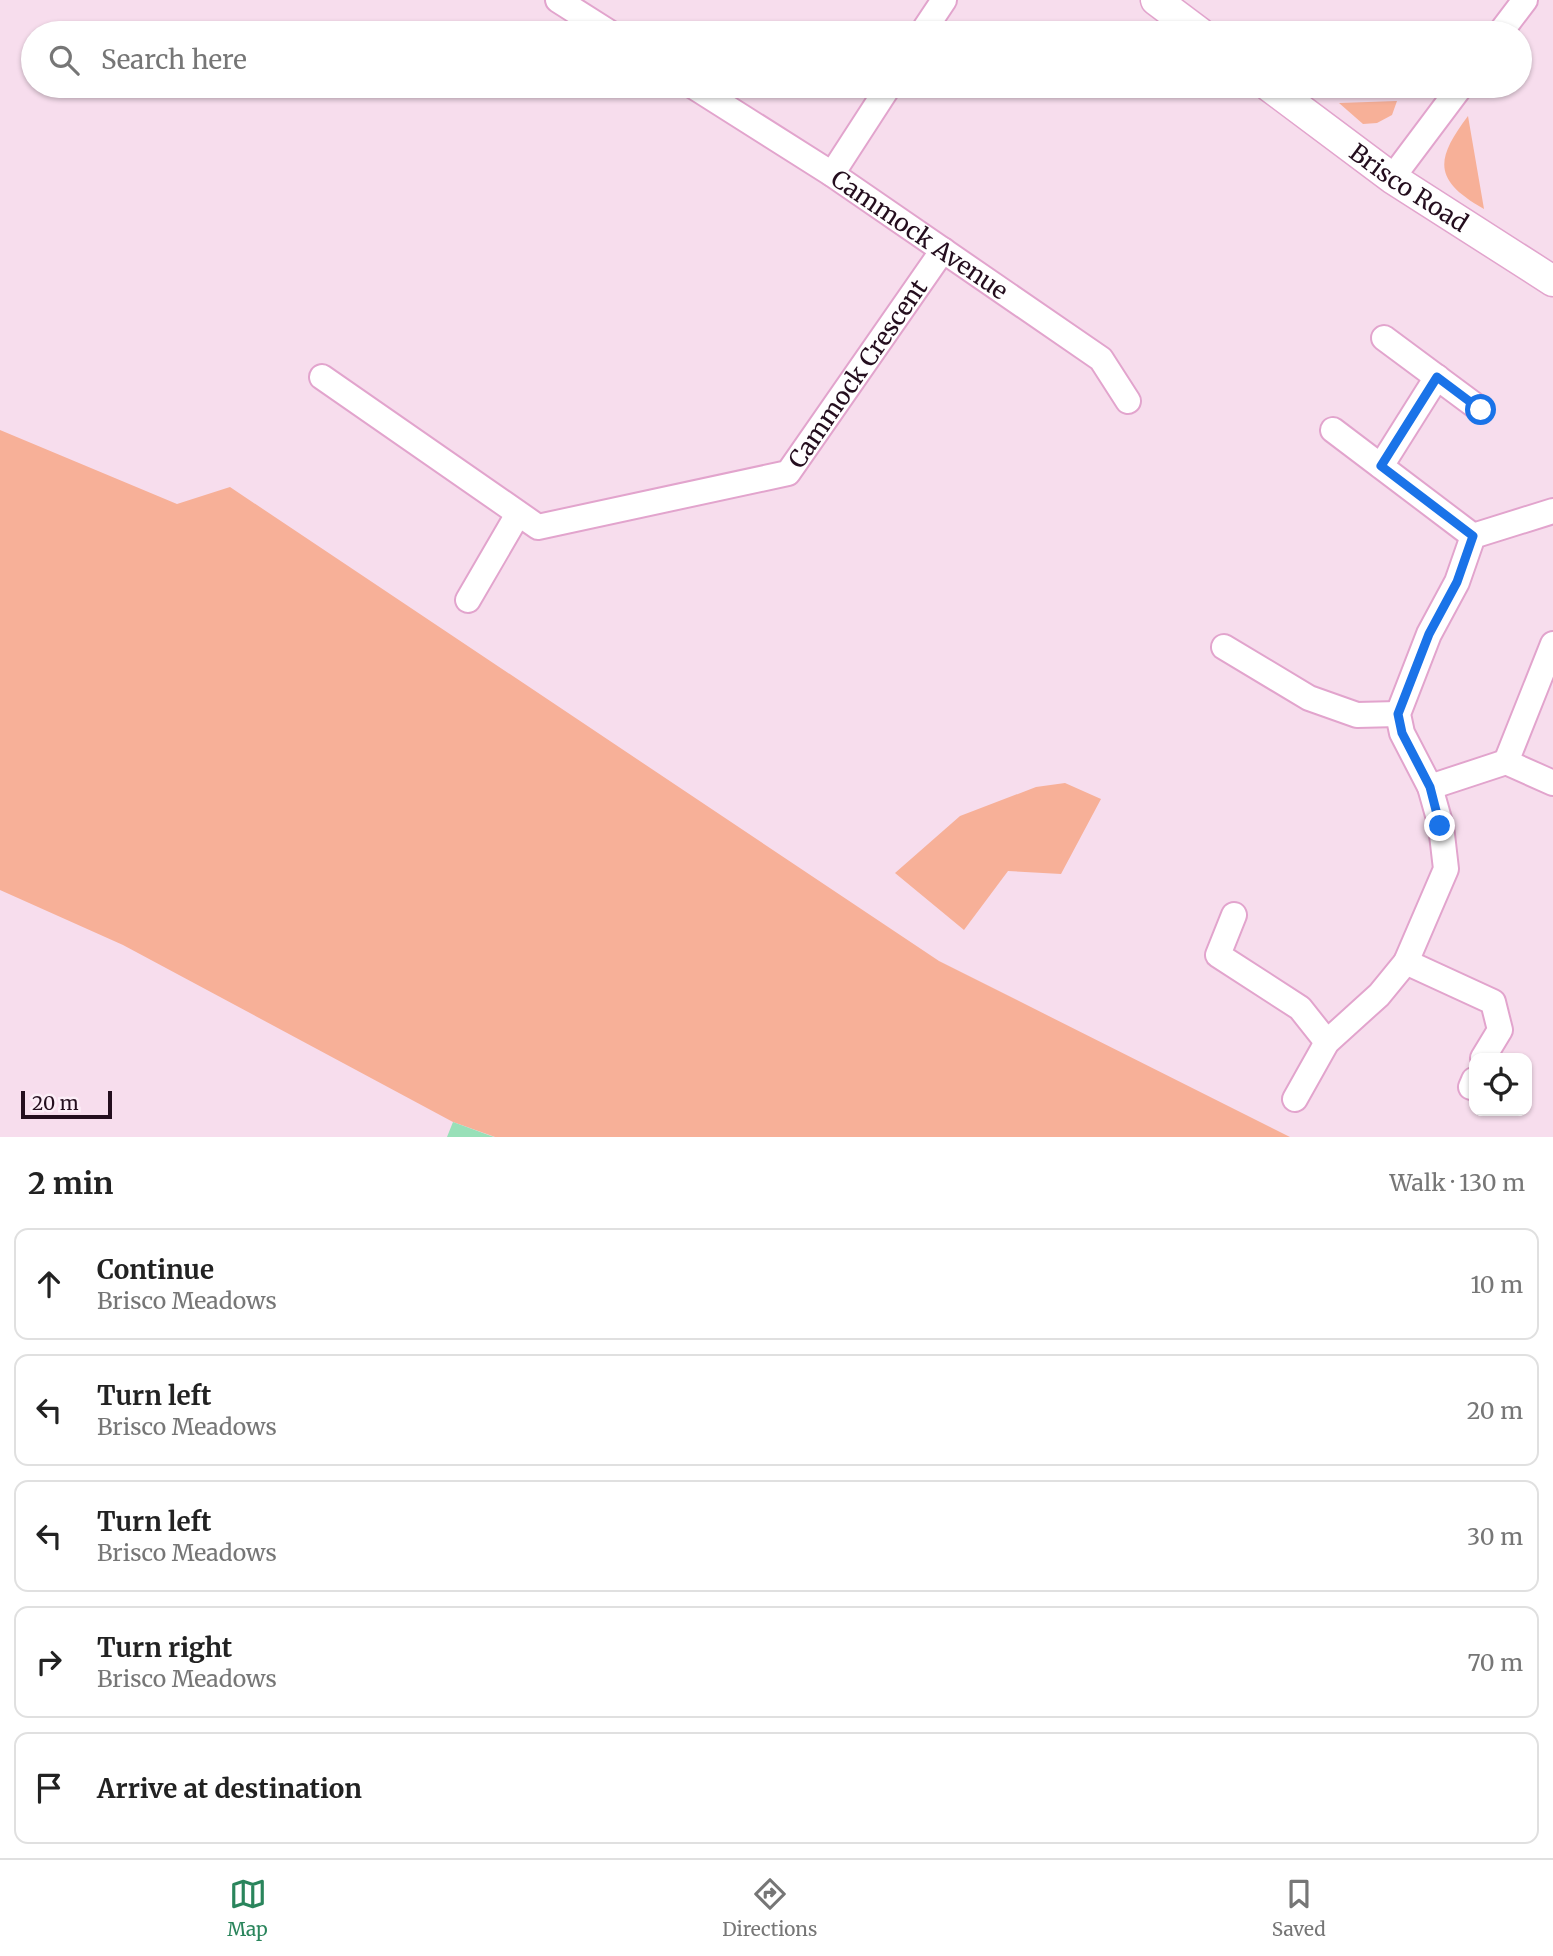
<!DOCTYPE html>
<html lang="en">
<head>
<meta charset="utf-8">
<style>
  :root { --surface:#fff; --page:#f2f2f2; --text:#222; --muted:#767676; --line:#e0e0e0; --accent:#2a855c }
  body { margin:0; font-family:Merriweather,serif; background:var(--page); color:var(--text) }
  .controls { position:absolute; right:21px; bottom:21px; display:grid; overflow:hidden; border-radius:14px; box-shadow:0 2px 5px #0004 }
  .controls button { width:63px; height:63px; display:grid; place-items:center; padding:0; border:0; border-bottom:2px solid var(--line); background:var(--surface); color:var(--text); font:35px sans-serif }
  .scale { position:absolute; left:21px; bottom:18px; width:91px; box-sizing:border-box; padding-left:7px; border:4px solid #240e1e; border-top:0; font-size:19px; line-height:24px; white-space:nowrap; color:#240e1e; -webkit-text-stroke:5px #fceef7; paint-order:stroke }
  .stop { position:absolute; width:21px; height:21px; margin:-16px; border:5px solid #1a73e8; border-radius:50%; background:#fff }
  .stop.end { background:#1a73e8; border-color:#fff; box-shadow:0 2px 7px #0008 }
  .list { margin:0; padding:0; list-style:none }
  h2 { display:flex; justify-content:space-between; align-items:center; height:91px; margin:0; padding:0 28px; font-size:30px }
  h2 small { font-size:23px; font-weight:400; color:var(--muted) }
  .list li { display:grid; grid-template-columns:46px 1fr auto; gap:21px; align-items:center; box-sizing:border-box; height:112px; margin:0 14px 14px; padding:0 14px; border:2px solid var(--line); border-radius:14px }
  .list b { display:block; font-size:26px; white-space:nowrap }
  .list p { margin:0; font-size:23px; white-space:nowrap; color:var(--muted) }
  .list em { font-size:23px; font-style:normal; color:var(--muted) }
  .icon { flex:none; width:38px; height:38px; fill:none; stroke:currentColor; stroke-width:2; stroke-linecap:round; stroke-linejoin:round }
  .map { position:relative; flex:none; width:1553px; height:1137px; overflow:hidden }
  .search { position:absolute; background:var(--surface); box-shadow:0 2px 5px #0004; left:21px; right:21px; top:21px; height:77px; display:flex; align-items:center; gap:18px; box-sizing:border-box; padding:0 24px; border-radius:38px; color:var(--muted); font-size:26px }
  .sheet { height:721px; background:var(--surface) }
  nav { display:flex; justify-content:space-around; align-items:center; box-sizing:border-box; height:98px; border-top:2px solid var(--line); background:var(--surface); font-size:19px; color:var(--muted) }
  nav a { display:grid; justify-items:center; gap:4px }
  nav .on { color:var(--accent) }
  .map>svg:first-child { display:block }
  .green { fill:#f7b098 }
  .building { fill:#98e0b8 }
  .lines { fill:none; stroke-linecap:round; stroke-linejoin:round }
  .minor-casing { stroke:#e2a4cd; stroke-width:28 }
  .tertiary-casing { stroke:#e2a4cd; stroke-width:33 }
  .minor { stroke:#fff; stroke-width:24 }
  .tertiary { stroke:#fff; stroke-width:30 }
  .route { stroke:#1a73e8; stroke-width:9 }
  .labels { text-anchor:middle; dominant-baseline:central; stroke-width:5; stroke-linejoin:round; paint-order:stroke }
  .street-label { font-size:24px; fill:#240e1e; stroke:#fceef7 }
</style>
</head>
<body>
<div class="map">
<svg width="1553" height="1137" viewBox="0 0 1553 1137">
  <rect width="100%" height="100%" fill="#f7dded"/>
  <!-- green -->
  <path class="green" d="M 1397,101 L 1392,115 L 1377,123 L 1363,124 L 1339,103 Z
    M 1468,116 L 1484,209 C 1433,180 1435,160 1468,116 Z
    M 0,430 L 177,504 L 230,487 L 939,961 L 1290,1137 L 495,1137 L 453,1122 L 123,945 L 0,890 Z
    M 1065,783 L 1101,799 L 1061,874 L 1008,871 L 964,930 L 895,873 L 960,816 L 1036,787 Z"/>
  <!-- building -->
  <path class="building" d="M 453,1122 L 494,1137 L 447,1137 Z"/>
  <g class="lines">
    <defs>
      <g id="minor">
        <path d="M 558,0 L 610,33"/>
        <path d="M 922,33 L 944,0"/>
        <path d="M 1500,33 L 1525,0"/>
        <path id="s1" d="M 693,86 L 832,174 L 1101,359 L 1128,401"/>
        <path d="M 832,174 L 889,86"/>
        <path d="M 1392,178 L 1461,86"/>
        <path d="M 1384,338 L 1481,410"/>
        <path id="s2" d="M 322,377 L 538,527 L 788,473 L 943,250"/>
        <path d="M 1333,430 L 1473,536"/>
        <path d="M 1381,466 L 1437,377"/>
        <path d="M 468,600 L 518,514"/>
        <path d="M 1224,647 L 1309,698 L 1357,715 L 1398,714"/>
        <path d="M 1506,762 L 1553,644"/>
        <path d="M 1430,787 L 1506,762 L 1553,783"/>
        <path d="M 1234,915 L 1218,955 L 1300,1008 L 1327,1042"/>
        <path d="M 1406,962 L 1493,1002 L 1500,1030 L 1483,1058"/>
        <path d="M 1471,1087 L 1474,1080"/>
        <path d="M 1295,1099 L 1327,1042 L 1379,995 L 1406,962 L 1446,869 L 1441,826 L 1430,787 L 1402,733 L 1398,714 L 1429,634 L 1457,582 L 1473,536 L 1553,511"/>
      </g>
      <g id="tertiary">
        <path d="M 1156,0 L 1200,33"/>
        <path id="s3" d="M 1269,86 L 1392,178 L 1553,281"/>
      </g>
    </defs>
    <!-- minor casing -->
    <use href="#minor" class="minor-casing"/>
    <!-- tertiary casing -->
    <use href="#tertiary" class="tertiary-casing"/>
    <!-- minor -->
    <use href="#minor" class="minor"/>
    <!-- tertiary -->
    <use href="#tertiary" class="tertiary"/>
  </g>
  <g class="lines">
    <!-- route -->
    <path class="route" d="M 1440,826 L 1430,787 L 1402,733 L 1398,714 L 1429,634 L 1457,582 L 1473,536 L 1381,466 L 1437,377 L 1481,410"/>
  </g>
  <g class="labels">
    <!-- street labels -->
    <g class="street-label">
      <text stroke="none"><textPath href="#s3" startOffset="173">Brisco Road</textPath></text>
      <text stroke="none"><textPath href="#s1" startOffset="271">Cammock Avenue</textPath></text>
      <text stroke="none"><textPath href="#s2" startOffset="640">Cammock Crescent</textPath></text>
    </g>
  </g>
</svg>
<div class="controls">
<button><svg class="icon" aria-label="locate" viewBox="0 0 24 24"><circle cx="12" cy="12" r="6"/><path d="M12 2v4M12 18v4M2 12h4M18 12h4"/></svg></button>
</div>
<div class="scale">20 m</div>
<div class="stop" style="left:1481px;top:410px"></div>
<div class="stop end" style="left:1440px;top:826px"></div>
<div class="search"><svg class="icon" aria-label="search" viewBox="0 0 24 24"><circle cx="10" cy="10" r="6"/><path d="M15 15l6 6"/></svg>Search here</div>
</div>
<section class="sheet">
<h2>2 min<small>Walk · 130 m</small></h2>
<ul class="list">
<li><svg class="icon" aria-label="ahead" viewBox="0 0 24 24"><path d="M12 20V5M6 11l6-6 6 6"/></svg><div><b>Continue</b><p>Brisco Meadows</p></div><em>10 m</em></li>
<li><svg class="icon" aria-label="left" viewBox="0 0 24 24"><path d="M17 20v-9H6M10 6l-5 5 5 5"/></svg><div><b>Turn left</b><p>Brisco Meadows</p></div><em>20 m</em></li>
<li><svg class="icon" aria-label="left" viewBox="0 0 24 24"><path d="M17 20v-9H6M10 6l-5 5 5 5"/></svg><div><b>Turn left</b><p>Brisco Meadows</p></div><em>30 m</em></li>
<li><svg class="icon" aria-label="right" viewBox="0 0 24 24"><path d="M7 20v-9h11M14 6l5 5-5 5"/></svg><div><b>Turn right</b><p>Brisco Meadows</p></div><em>70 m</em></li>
<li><svg class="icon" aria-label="arrive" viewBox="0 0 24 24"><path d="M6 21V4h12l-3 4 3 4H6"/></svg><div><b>Arrive at destination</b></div></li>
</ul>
</section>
<nav>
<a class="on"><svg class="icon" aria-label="map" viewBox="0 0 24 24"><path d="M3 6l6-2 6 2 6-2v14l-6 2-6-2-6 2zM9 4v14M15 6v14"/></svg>Map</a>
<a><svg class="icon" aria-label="directions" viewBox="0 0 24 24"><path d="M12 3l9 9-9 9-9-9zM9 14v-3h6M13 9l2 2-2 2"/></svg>Directions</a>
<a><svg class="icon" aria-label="saved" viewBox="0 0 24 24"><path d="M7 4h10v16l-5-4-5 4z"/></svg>Saved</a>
</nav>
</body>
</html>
